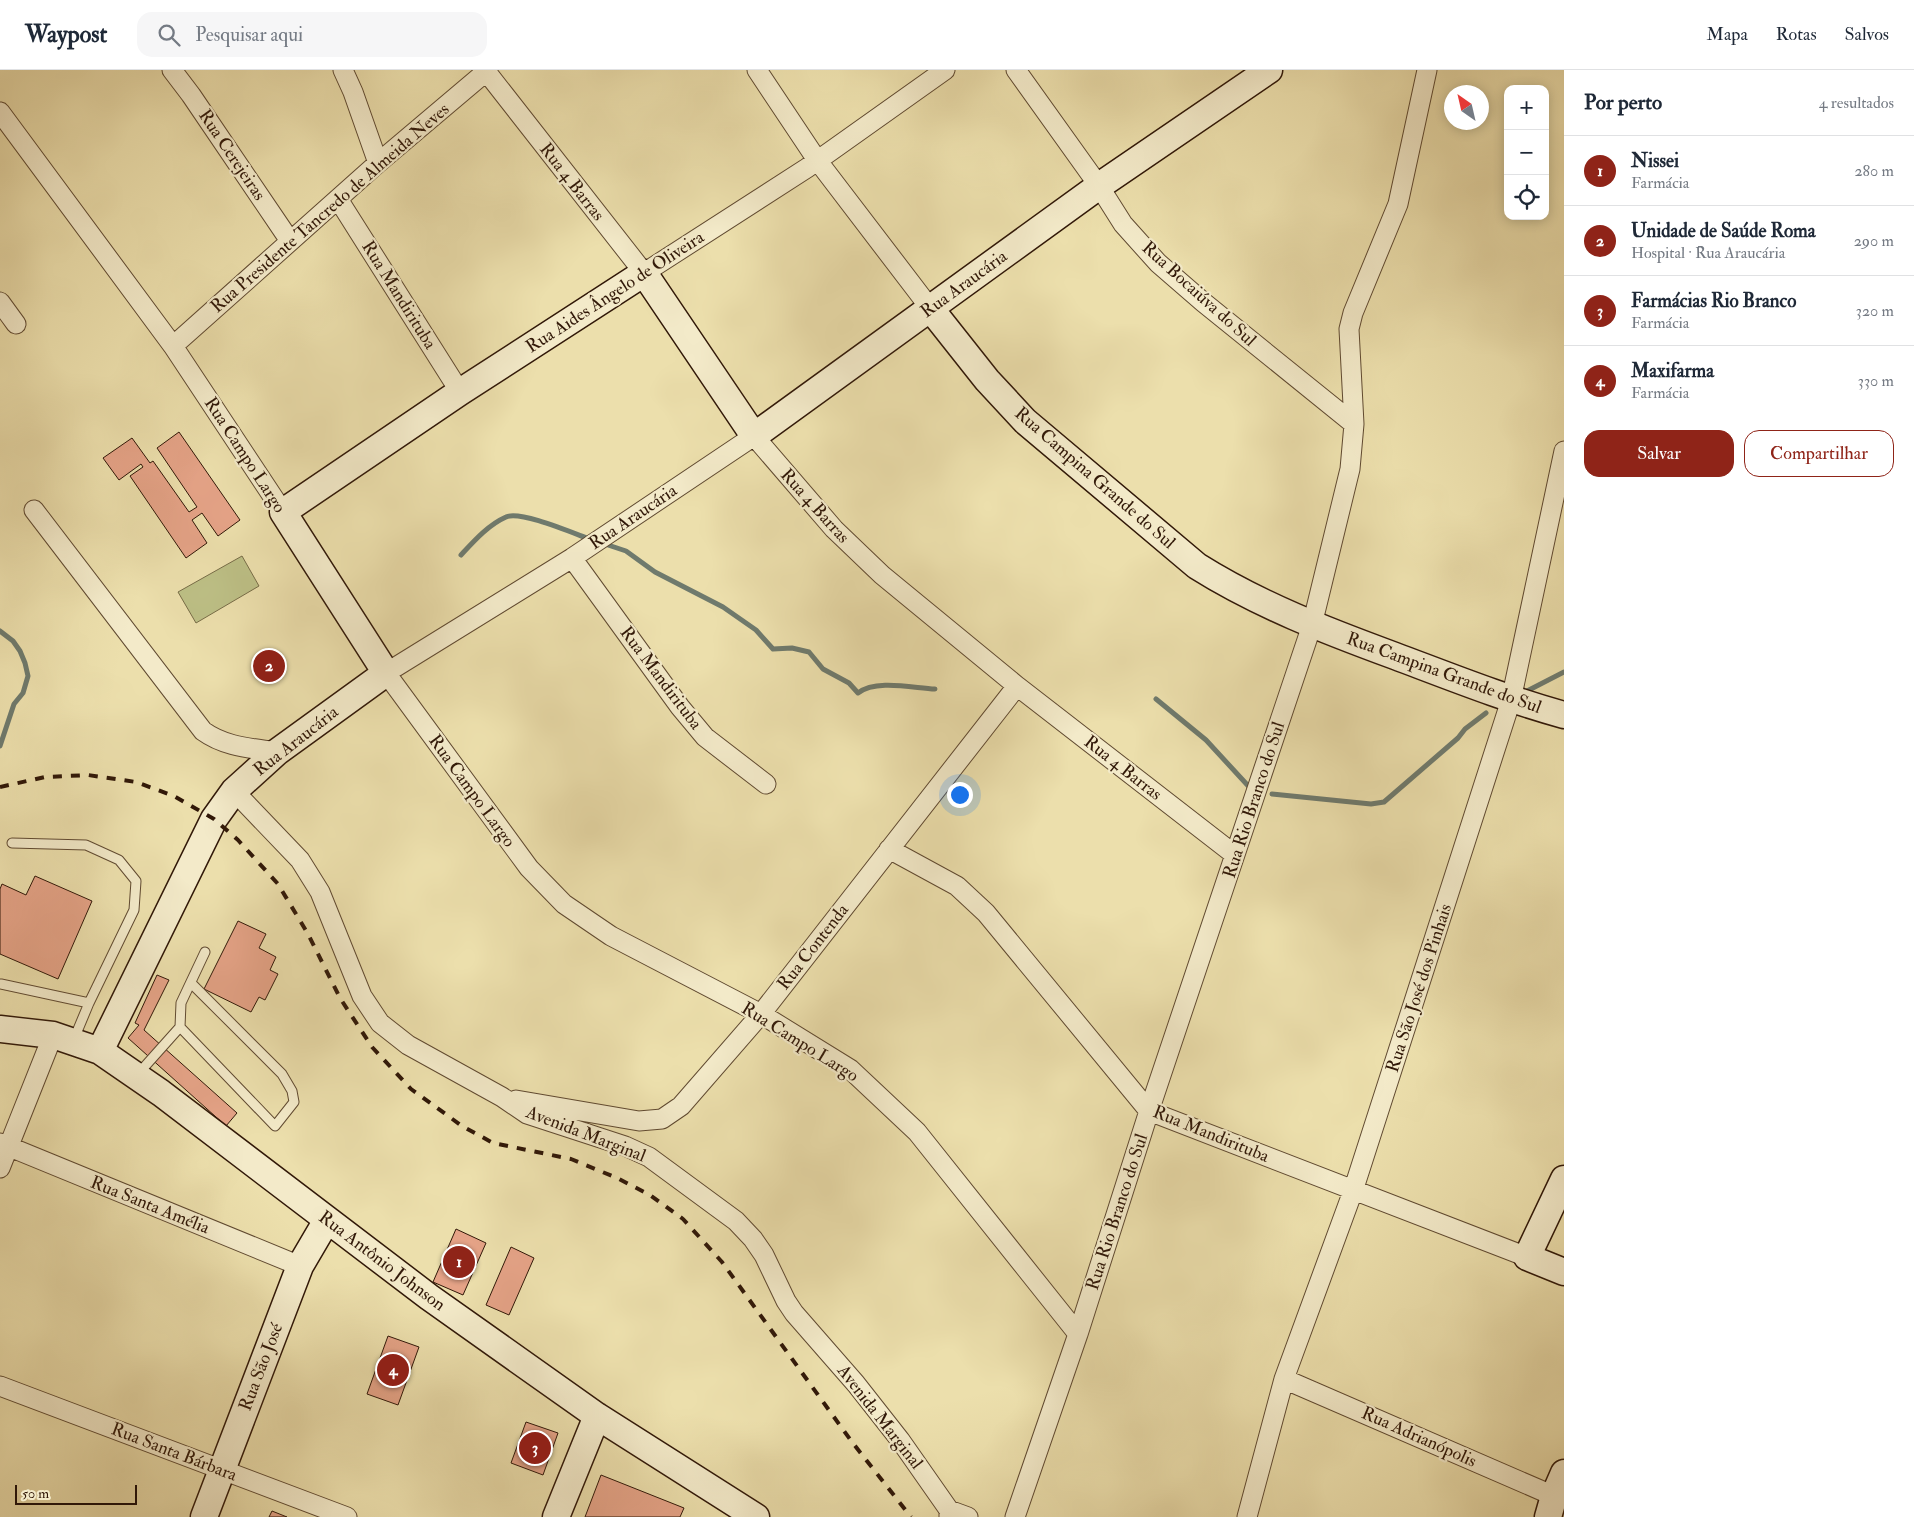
<!DOCTYPE html>
<html lang="pt">
<head>
<meta charset="utf-8">
<style>
  :root { --surface:#fff; --page:#f6f6f7; --text:#1f2937; --muted:#747a83; --line:#e0e1e3; --accent:#8f2418 }
  body { margin:0; font-family:"IM FELL Double Pica",serif; background:var(--page); color:var(--text) }
  .controls { position:absolute; right:15px; top:15px; display:grid; overflow:hidden; border-radius:10px; box-shadow:0 2px 12px #0003 }
  .controls button { width:45px; height:45px; display:grid; place-items:center; padding:0; border:0; border-bottom:1px solid var(--line); background:var(--surface); color:var(--text); font:25px sans-serif }
  .compass { position:absolute; left:1444px; top:15px; width:45px; height:45px; border-radius:50%; background:var(--surface); box-shadow:0 2px 12px #0003; rotate:326deg }
  .scale { position:absolute; left:15px; bottom:12px; width:122px; box-sizing:border-box; padding-left:5px; border:2px solid #311808; border-top:0; font-size:14px; line-height:18px; white-space:nowrap; color:#311808; -webkit-text-stroke:4px #f3eac9; paint-order:stroke }
  .you { position:absolute; left:959px; top:724px; width:18px; height:18px; margin:-12px; border:4px solid #fff; border-radius:50%; background:#1a73e8; box-shadow:0 0 0 8px #1a73e833 }
  .badge { display:grid; place-items:center; width:32px; height:32px; border-radius:50%; background:var(--accent); color:#fff; font-size:16px; font-weight:700 }
  .pin { position:absolute; translate:-50% -50%; border:2px solid #fff; box-shadow:0 1px 5px #0006 }
  .list { margin:0; padding:0; list-style:none }
  h2 { display:flex; justify-content:space-between; align-items:center; height:65px; margin:0; padding:0 20px; font-size:21px }
  h2 small { font-size:16px; font-weight:400; color:var(--muted) }
  .list li { display:grid; grid-template-columns:32px 1fr auto; gap:15px; align-items:center; box-sizing:border-box; height:70px; padding:0 20px; border-top:1px solid var(--line) }
  .list b { display:block; font-size:19px; white-space:nowrap }
  .list p { margin:0; font-size:16px; white-space:nowrap; color:var(--muted) }
  .list em { font-size:16px; font-style:normal; color:var(--muted) }
  .actions { display:flex; gap:10px; padding:15px 20px }
  .actions a { flex:1; padding:11px 0; border:1px solid var(--accent); border-radius:15px; text-align:center; font-size:18px; color:var(--accent) }
  .actions .main { background:var(--accent); color:#fff }
  .icon { flex:none; width:28px; height:28px; fill:none; stroke:currentColor; stroke-width:2; stroke-linecap:round; stroke-linejoin:round }
  .map { position:relative; flex:none; width:1564px; height:1447px; overflow:hidden }
  header { display:flex; align-items:center; gap:30px; box-sizing:border-box; height:70px; padding:0 25px; background:var(--surface); border-bottom:1px solid var(--line) }
  header strong { font-size:24px }
  nav { display:flex; gap:28px; margin-inline-start:auto; font-size:18px }
  .search { width:350px; height:45px; background:var(--page); display:flex; align-items:center; gap:12px; box-sizing:border-box; padding:0 18px; border-radius:15px; color:var(--muted); font-size:19px }
  main { display:flex }
  aside { flex:1; background:var(--surface) }
  .map>svg:first-child { display:block }
  .green { fill:#bdc086; stroke:#776c47 }
  .lines { fill:none; stroke-linecap:round; stroke-linejoin:round }
  .stream { stroke:#6f7a6d; stroke-width:5 }
  .building { fill:#e5a387; stroke:#311808 }
  .lane-casing { stroke:#604a31; stroke-width:11 }
  .street-casing { stroke:#604a31; stroke-width:21 }
  .secondary-casing { stroke:#311808; stroke-width:29 }
  .lane { stroke:#f3eac9; stroke-width:9 }
  .street { stroke:#f3eac9; stroke-width:19 }
  .secondary { stroke:#f3eac9; stroke-width:26 }
  .rail { stroke:#311808; stroke-width:4; stroke-dasharray:9 9; stroke-linecap:butt }
  .labels { text-anchor:middle; dominant-baseline:central; stroke-width:4.5; stroke-linejoin:round; paint-order:stroke }
  .street-label { font-size:18px; fill:#311808; stroke:#f3eac9 }
</style>
</head>
<body>
<header>
<strong>Waypost</strong>
<div class="search"><svg class="icon" aria-label="search" viewBox="0 0 24 24"><circle cx="10" cy="10" r="6"/><path d="M15 15l6 6"/></svg>Pesquisar aqui</div>
<nav><a>Mapa</a><a>Rotas</a><a>Salvos</a></nav>
</header>
<main>
<div class="map">
<svg width="1564" height="1447" viewBox="0 0 1564 1447">
  <rect width="100%" height="100%" fill="#ecdfac"/>
  <filter id="stains"><feTurbulence type="fractalNoise" baseFrequency=".004" numOctaves="4"/><feColorMatrix values="0 0 0 0 .2 0 0 0 0 .09 0 0 0 0 .02 0 0 0 .5 -.17"/></filter>
  <radialGradient id="worn" r=".72"><stop offset=".6" stop-color="#630" stop-opacity="0"/><stop offset="1" stop-color="#630" stop-opacity=".3"/></radialGradient>
  <!-- green -->
  <path class="green" d="M 242,486 L 259,516 L 196,553 L 178,522 Z"/>
  <g class="lines">
    <!-- stream -->
    <path class="stream" d="M 602,473 L 626,481 L 655,502 L 723,537 L 756,560 L 773,579 L 792,578 L 809,582 L 823,599 L 849,613 L 858,623 C 876,609 913,618 935,619
      M 461,485 C 474,471 488,455 506,447 C 520,440 575,464 592,470
      M 0,561 L 13,571 L 20,581 L 25,593 L 28,606 L 23,623 L 14,634 L 0,676
      M 1527,621 L 1564,602
      M 1156,629 L 1206,670 L 1252,720
      M 1272,724 L 1371,734 L 1384,732 L 1458,668 L 1465,659 L 1486,643"/>
  </g>
  <!-- building -->
  <path class="building" d="M 179,362 L 240,450 L 218,466 L 202,443 L 192,450 L 207,473 L 186,488 L 130,406 L 143,397 L 141,394 L 119,410 L 103,388 L 132,368 L 150,393 L 153,391 L 189,442 L 197,437 L 157,378 Z
    M 35,806 L 92,831 L 58,909 L 0,884 L 0,819 L 2,814 L 26,825 Z
    M 238,851 L 266,864 L 259,878 L 276,887 L 270,900 L 278,904 L 265,930 L 259,927 L 251,942 L 204,919 Z
    M 157,905 L 169,910 L 144,960 L 237,1043 L 226,1056 L 128,968 L 139,955 L 135,953 Z
    M 456,1159 L 486,1173 L 463,1225 L 433,1212 Z
    M 511,1177 L 534,1188 L 509,1245 L 486,1235 Z
    M 388,1266 L 419,1277 L 398,1335 L 367,1324 Z
    M 526,1352 L 558,1363 L 543,1405 L 511,1393 Z
    M 601,1405 L 684,1438 L 680,1447 L 585,1447 Z
    M 272,1441 L 287,1447 L 269,1447 Z"/>
  <g class="lines">
    <defs>
      <path id="lane" d="M 12,773 L 86,775 L 119,790 L 136,811 L 134,840 L 89,933 L 74,969
        M 1,914 L 89,933
        M 180,957 L 275,1056 L 294,1032 L 292,1021 L 282,1004 L 191,913
        M 138,1004 L 180,957 L 181,933 L 205,882"/>
      <path id="street" d="M 172,0 L 191,25 L 290,171
        M 343,0 L 353,22 L 378,93
        M 485,0 L 644,203 L 807,98 L 945,0
        M 757,0 L 817,90 L 930,238
        M 1016,0 L 1099,116 L 1123,154 L 1158,193 L 1203,232 L 1354,354
        M 0,42 L 173,276 L 283,442
        M 338,129 L 460,322
        M 0,232 L 16,254
        M 173,276 L 378,93 L 488,0
        M 34,440 L 203,661 C 225,677 251,678 277,682
        M 572,488 L 680,637 L 705,667 L 766,714
        M 234,721 L 300,790 L 320,822 L 362,926 L 380,953 L 408,975 L 502,1027 L 527,1044 L 625,1076 L 649,1087 L 736,1151 L 753,1169 L 764,1185 L 786,1231 L 794,1243 L 856,1314 L 900,1370 L 949,1440 L 949,1447
        M 889,779 L 957,816 L 986,843 L 1149,1041 L 1527,1187
        M 516,1030 L 639,1051 L 662,1049 L 681,1036 L 761,944 L 1017,616
        M 0,1073 L 300,1196
        M 0,1098 L 53,965
        M 1078,1264 L 917,1062 L 850,999 L 761,944 L 611,866 L 564,834 L 529,798 L 386,603 L 572,488 L 754,366 L 834,459 L 882,505 L 1017,616 L 1235,785
        M 1284,1309 L 1554,1426
        M 0,1316 L 347,1447
        M 949,1440 L 968,1447
        M 1015,1447 L 1078,1264 L 1149,1041 L 1312,555 L 1350,399 L 1354,354 L 1349,259 L 1353,243 L 1398,134 L 1427,0
        M 1247,1447 L 1284,1309 L 1353,1121 L 1511,630 L 1564,381"/>
      <path id="secondary" d="M 930,238 L 987,310 L 1025,351 L 1197,496 C 1259,535 1327,561 1395,586 C 1451,607 1506,629 1564,645
        M 0,959 L 53,965 L 100,981 L 161,1023 L 429,1227 L 597,1346 L 756,1447
        M 100,981 L 214,749 L 234,721 L 277,682 L 386,603 L 283,442 L 460,322 L 644,203 L 754,366 L 1099,116 L 1269,0
        M 1564,1109 L 1527,1187 L 1564,1202
        M 204,1447 L 300,1196 L 327,1150
        M 556,1447 L 597,1346
        M 1548,1447 L 1554,1426 L 1564,1403"/>
    </defs>
    <!-- lane casing -->
    <use href="#lane" class="lane-casing"/>
    <!-- street casing -->
    <use href="#street" class="street-casing"/>
    <!-- secondary casing -->
    <use href="#secondary" class="secondary-casing"/>
    <!-- lane -->
    <use href="#lane" class="lane"/>
    <!-- street -->
    <use href="#street" class="street"/>
    <!-- secondary -->
    <use href="#secondary" class="secondary"/>
    <!-- rail -->
    <path class="rail" d="M 0,717 L 45,707 L 88,705 L 136,712 L 174,726 L 214,749 L 238,770 L 278,814 L 308,864 L 340,928 L 372,977 L 411,1019 L 462,1056 L 493,1073 L 571,1089 L 617,1108 L 650,1125 L 683,1149 L 722,1192 L 852,1372 L 911,1447"/>
  </g>
  <g class="labels">
    <!-- street labels -->
    <g class="street-label">
      <text transform="translate(232 85) rotate(56)">Rua Cerejeiras</text>
      <text transform="translate(572 112) rotate(52)">Rua 4 Barras</text>
      <text transform="translate(330 138) rotate(-41)">Rua Presidente Tancredo de Almeida Neves</text>
      <text transform="translate(964 214) rotate(-36)">Rua Araucária</text>
      <text transform="translate(615 222) rotate(-33)">Rua Aides Ângelo de Oliveira</text>
      <text transform="translate(1199 224) rotate(42)">Rua Bocaiúva do Sul</text>
      <text transform="translate(399 225) rotate(58)">Rua Mandirituba</text>
      <text transform="translate(245 385) rotate(57)">Rua Campo Largo</text>
      <text transform="translate(1095 408) rotate(41)">Rua Campina Grande do Sul</text>
      <text transform="translate(815 436) rotate(48)">Rua 4 Barras</text>
      <text transform="translate(633 447) rotate(-34)">Rua Araucária</text>
      <text transform="translate(1444 603) rotate(20)">Rua Campina Grande do Sul</text>
      <text transform="translate(661 608) rotate(53)">Rua Mandirituba</text>
      <text transform="translate(296 671) rotate(-38)">Rua Araucária</text>
      <text transform="translate(1123 698) rotate(38)">Rua 4 Barras</text>
      <text transform="translate(472 721) rotate(54)">Rua Campo Largo</text>
      <text transform="translate(1254 730) rotate(-72)">Rua Rio Branco do Sul</text>
      <text transform="translate(813 877) rotate(-52)">Rua Contenda</text>
      <text transform="translate(1419 918) rotate(-72)">Rua São José dos Pinhais</text>
      <text transform="translate(800 972) rotate(32)">Rua Campo Largo</text>
      <text transform="translate(586 1064) rotate(21)">Avenida Marginal</text>
      <text transform="translate(1211 1064) rotate(22)">Rua Mandirituba</text>
      <text transform="translate(150 1135) rotate(22)">Rua Santa Amélia</text>
      <text transform="translate(1117 1142) rotate(-72)">Rua Rio Branco do Sul</text>
      <text transform="translate(382 1191) rotate(37)">Rua Antônio Johnson</text>
      <text transform="translate(261 1297) rotate(-69)">Rua São José</text>
      <text transform="translate(880 1347) rotate(52)">Avenida Marginal</text>
      <text transform="translate(1419 1367) rotate(24)">Rua Adrianópolis</text>
      <text transform="translate(174 1382) rotate(21)">Rua Santa Bárbara</text>
    </g>
  </g>
  <rect width="100%" height="100%" filter="url(#stains)"/>
  <rect width="100%" height="100%" fill="url(#worn)"/>
</svg>
<div class="controls">
<button>+</button>
<button>−</button>
<button><svg class="icon" aria-label="locate" viewBox="0 0 24 24"><circle cx="12" cy="12" r="6"/><path d="M12 2v4M12 18v4M2 12h4M18 12h4"/></svg></button>
</div>
<svg class="compass" viewBox="-18 -18 36 36"><path d="M0-13l5 13h-10z" fill="#e53935"/><path d="M0 13l5-13h-10z" fill="#747a83"/></svg>
<div class="scale">50 m</div>
<div class="you"></div>
<div class="pin badge" style="left:459px;top:1192px">1</div>
<div class="pin badge" style="left:269px;top:596px">2</div>
<div class="pin badge" style="left:535px;top:1378px">3</div>
<div class="pin badge" style="left:393px;top:1300px">4</div>
</div>
<aside>
<h2>Por perto<small>4 resultados</small></h2>
<ul class="list">
<li><span class="badge">1</span><div><b>Nissei</b><p>Farmácia</p></div><em>280 m</em></li>
<li><span class="badge">2</span><div><b>Unidade de Saúde Roma</b><p>Hospital · Rua Araucária</p></div><em>290 m</em></li>
<li><span class="badge">3</span><div><b>Farmácias Rio Branco</b><p>Farmácia</p></div><em>320 m</em></li>
<li><span class="badge">4</span><div><b>Maxifarma</b><p>Farmácia</p></div><em>330 m</em></li>
</ul>
<div class="actions"><a class="main">Salvar</a><a>Compartilhar</a></div>
</aside>
</main>
</body>
</html>
